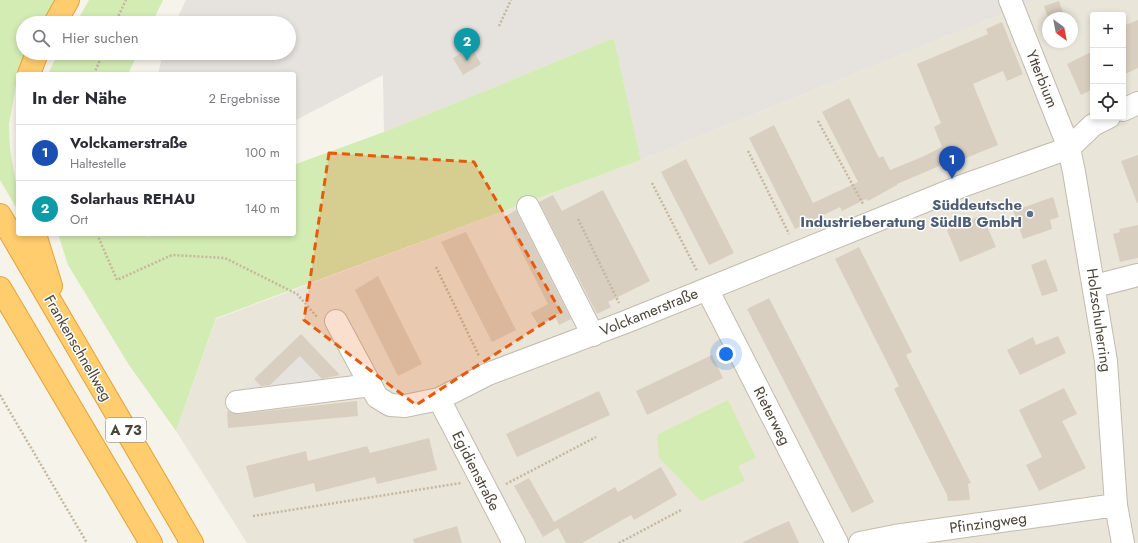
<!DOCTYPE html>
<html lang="de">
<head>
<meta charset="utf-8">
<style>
  :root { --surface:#fff; --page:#f7f7f7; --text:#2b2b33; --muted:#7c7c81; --line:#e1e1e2; --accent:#ff381a }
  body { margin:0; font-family:Jost,sans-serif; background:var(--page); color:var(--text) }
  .controls { position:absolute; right:12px; top:12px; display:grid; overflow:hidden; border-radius:4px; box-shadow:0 2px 6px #0003 }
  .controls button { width:36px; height:36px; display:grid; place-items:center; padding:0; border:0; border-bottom:1px solid var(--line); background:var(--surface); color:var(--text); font:20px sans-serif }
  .compass { position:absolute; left:1042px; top:12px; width:36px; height:36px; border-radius:50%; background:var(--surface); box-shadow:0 2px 6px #0003; rotate:148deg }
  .you { position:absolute; left:726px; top:354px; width:14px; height:14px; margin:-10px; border:3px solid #fff; border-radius:50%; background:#1a73e8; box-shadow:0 0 0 6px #1a73e833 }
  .badge { display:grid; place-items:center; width:26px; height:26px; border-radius:50%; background:var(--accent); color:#fff; font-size:13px; font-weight:700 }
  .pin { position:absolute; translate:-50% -33px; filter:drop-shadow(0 1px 2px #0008) }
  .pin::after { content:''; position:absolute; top:21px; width:14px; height:12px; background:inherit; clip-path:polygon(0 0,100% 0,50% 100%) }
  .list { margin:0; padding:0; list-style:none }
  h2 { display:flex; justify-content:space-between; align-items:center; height:52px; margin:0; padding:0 16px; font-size:17px }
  h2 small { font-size:13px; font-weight:400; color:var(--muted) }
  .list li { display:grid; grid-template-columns:26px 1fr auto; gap:12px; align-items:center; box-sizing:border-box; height:56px; padding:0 16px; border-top:1px solid var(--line) }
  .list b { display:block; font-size:15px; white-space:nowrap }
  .list p { margin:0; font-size:13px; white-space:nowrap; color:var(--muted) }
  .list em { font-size:13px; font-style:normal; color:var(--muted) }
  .icon { flex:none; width:22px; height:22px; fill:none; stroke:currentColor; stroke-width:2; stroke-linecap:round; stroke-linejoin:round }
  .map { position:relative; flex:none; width:1138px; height:543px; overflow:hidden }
  .search { position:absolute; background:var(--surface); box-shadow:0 2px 6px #0003; left:16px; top:16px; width:280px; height:44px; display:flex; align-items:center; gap:10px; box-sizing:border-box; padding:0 14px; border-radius:22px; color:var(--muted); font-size:15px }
  .panel { position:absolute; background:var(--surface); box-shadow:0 2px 6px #0003; left:16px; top:72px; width:280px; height:164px; border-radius:4px }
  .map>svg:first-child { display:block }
  .residential { fill:#eae5d9; fill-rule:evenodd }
  .industrial { fill:#e6e2dd }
  .green { fill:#d3ecb3 }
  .building { fill:#d9cfc0 }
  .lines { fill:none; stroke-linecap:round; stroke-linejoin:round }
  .minor-casing { stroke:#c3bbad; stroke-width:24 }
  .highway-casing { stroke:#e6a236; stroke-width:24 }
  .path { stroke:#c5b69e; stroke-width:2.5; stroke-dasharray:2 2; stroke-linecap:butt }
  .minor { stroke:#fff; stroke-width:22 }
  .highway { stroke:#ffcc6e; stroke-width:22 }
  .marked { fill:#e8590c; fill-opacity:0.2; stroke:#e8590c; stroke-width:3; stroke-dasharray:8 5; stroke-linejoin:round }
  .service-dot { fill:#5c6f8a; stroke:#fff; stroke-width:1.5 }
  .labels { text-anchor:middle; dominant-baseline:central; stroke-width:3; stroke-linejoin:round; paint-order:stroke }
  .shield { fill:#fff; stroke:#817c74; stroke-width:1 }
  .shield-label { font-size:14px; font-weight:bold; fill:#4b4438 }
  .street-label { font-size:15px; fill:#4b4438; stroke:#fff }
  .service-label { font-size:15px; font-weight:bold; fill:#4e5e75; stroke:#fff; text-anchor:end }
</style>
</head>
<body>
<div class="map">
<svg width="1138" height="543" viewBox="0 0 1138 543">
  <rect width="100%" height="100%" fill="#f6f3eb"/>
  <!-- residential -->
  <path class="residential" d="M 1037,0 L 1138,0 L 1138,543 L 247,543 L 176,431 L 216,319 L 641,160 ZM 1093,15 L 1123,15 L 1123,117 L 1093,117 ZM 1048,18 L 1072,18 L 1072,42 L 1048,42 Z"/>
  <!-- industrial -->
  <path class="industrial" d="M 186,0 L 1037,0 L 641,160 L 614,38 L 384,132 L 383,75 L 294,121 L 294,74 L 158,74 L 163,53 L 289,53 L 289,23 L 175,23 Z
    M 301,356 L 329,385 L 340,375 L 345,378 L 357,400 L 227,411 L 224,395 L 236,394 L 254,379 L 265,390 Z"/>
  <!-- green -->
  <path class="green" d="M 0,0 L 58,0 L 44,23 L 23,23 L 23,53 L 28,53 L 18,74 L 9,124 L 10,149 L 18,195 L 17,209 L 0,180 Z
    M 89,0 L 163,0 L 152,23 L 76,23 Z
    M 614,38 L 641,160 L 216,318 L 176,431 L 129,365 L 68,265 L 58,234 L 146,234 L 148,237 L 152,234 L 294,234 L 294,160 L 296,164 L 384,132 Z
    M 58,53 L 138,53 L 128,74 L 48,74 Z
    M 728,400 L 756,458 L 738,466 L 745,481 L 701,501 L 659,458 L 657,435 Z"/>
  <!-- building -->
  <path class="building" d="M 1059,1 L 1065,18 L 1048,18 L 1044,6 Z
    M 1138,20 L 1138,68 L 1123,75 L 1123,26 Z
    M 1002,22 L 1023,74 L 1007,81 L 1003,71 L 973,84 L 998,145 L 949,165 L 948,162 L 930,170 L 897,184 L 897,185 L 868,201 L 866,199 L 842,211 L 840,207 L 795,229 L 749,138 L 774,125 L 813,203 L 858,182 L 822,112 L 849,98 L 879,158 L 883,156 L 890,170 L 922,157 L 942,147 L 934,127 L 941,123 L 917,64 L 988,34 L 986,29 Z
    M 471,47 L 481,64 L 463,75 L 453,58 Z
    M 1093,51 L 1093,89 L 1081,95 L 1067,64 Z
    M 1138,155 L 1138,203 L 1137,203 L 1121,161 Z
    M 686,159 L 734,253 L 709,265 L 661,172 Z
    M 603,190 L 650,281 L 608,302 L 611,307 L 597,314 L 539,202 L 553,195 L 562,211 Z
    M 1053,197 L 1059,217 L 1050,220 L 1052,229 L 1023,239 L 1013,211 Z
    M 516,210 L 571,319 L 559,325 L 555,317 L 539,326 L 531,313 L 548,304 L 504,217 Z
    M 982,215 L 996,247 L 960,262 L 947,230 Z
    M 1138,225 L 1138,258 L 1120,262 L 1113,234 L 1120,232 L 1119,229 Z
    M 466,232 L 516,330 L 492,342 L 441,242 Z
    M 859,247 L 912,352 L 906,355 L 971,483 L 968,484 L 970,500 L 948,501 L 947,495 L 894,389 L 899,386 L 835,259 Z
    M 1046,259 L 1058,291 L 1042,296 L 1031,265 Z
    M 378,276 L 422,364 L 398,376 L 355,290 Z
    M 769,298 L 874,502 L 852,513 L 747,309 Z
    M 301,334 L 340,375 L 322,379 L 300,356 L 270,385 L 261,386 L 254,379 Z
    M 1058,336 L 1066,353 L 1020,375 L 1007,350 L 1033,337 L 1036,345 Z
    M 712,355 L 723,378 L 647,415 L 636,391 Z
    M 1064,388 L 1077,414 L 1062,421 L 1086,468 L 1039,491 L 1026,465 L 1042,457 L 1019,410 Z
    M 599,391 L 610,415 L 517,457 L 506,434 Z
    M 357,401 L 358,416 L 228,428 L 227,411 L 239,414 Z
    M 429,438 L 437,470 L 377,484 L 375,477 L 316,492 L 314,483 L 254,498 L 246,466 L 306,451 L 308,461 L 367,446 L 370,453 Z
    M 661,467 L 677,495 L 634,520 L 631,515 L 582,543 L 566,543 L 558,528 L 543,537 L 514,486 L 529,478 L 554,522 L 615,487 L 618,492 Z
    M 789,521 L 799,543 L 741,543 L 773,528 Z
    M 457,526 L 462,543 L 414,543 L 413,539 Z"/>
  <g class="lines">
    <defs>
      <path id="minor" d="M 1010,0 L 1069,148 L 1074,172 L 1106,361 L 1116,505 L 1123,543
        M 1123,110 L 1138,103
        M 528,207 L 593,335
        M 1095,286 L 1138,275
        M 707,289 L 837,543
        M 336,321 L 377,397 L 390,405 L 405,406 L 439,399 L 488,374 L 628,321 L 962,186 L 1069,148 L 1093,125 L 1109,117
        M 439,399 L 514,543
        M 237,402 L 371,385
        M 860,543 L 895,536 L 1116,505"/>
      <path id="highway" d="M 55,23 L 68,0
        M 29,74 L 37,53
        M 0,215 L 192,543
        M 35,234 L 51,286
        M 0,288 L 151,543"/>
    </defs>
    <!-- minor casing -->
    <use href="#minor" class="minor-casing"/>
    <!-- highway casing -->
    <use href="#highway" class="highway-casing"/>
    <!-- path -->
    <path class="path" d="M 115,23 L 126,0
      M 499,26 L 511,0
      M 94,74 L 103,53
      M 818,121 L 863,204
      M 748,151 L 789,234
      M 652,183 L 697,271
      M 578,219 L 619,303
      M 97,234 L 117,280 L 172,255 L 225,258 L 297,294 L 317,317
      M 436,267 L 479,356
      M 0,395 L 87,543
      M 506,484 L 596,437
      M 253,516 L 461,483
      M 619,543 L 681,510"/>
    <!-- minor -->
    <use href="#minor" class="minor"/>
    <!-- highway -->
    <use href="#highway" class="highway"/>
  </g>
  <!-- marked area -->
  <path class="marked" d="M 329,153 L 474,162 L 561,312 L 416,405 L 304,320 Z"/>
  <!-- markers -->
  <circle class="service-dot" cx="1030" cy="214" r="4"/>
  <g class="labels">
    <!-- shield labels -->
    <rect class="shield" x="106" y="418" width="40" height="24" rx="3"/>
    <g class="shield-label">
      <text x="126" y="430">A 73</text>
    </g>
    <!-- street labels -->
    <g class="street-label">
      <text transform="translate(1042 79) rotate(68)">Ytterbium</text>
      <text transform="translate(649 312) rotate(-22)">Volckamerstraße</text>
      <text transform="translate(1099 320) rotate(82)">Holzschuherring</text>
      <text transform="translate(78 348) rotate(60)">Frankenschnellweg</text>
      <text transform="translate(772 416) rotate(63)">Rieterweg</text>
      <text transform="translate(476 471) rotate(63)">Egidienstraße</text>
      <text transform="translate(988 523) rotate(-8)">Pfinzingweg</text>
    </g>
    <!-- service labels -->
    <g class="service-label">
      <text x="1022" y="205">Süddeutsche<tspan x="1022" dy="17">Industrieberatung SüdIB GmbH</tspan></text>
    </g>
  </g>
</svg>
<div class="controls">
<button>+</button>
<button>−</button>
<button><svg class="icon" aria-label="locate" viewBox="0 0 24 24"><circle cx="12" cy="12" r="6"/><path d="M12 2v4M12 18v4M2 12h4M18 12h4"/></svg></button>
</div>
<svg class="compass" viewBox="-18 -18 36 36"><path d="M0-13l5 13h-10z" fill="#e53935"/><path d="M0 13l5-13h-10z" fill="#7c7c81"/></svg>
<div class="you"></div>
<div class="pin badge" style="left:952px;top:179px;background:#1a4fb4">1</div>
<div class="pin badge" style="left:467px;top:61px;background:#0f9aa8">2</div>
<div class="search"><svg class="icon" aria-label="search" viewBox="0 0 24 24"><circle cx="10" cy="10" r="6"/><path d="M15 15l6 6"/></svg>Hier suchen</div>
<section class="panel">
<h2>In der Nähe<small>2 Ergebnisse</small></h2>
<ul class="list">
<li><span class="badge" style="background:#1a4fb4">1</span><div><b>Volckamerstraße</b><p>Haltestelle</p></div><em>100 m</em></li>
<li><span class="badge" style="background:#0f9aa8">2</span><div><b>Solarhaus REHAU</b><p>Ort</p></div><em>140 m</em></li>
</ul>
</section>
</div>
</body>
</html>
